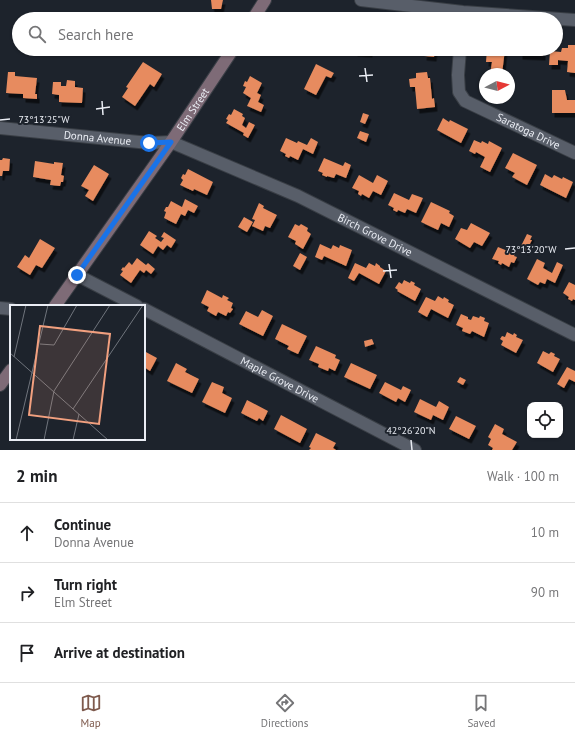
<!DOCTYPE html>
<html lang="en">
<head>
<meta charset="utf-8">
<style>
  :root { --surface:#fff; --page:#f6f6f6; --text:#202124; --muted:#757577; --line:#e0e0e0; --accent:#7e5a4d }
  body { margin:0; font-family:"PT Sans",sans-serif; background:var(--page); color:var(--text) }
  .controls { position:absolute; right:12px; bottom:12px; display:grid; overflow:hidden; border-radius:8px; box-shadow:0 1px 3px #0004 }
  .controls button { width:36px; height:36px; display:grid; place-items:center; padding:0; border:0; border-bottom:1px solid var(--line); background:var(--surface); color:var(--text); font:20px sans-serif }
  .compass { position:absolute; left:479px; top:68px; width:36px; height:36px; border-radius:50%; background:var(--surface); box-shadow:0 1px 3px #0004; rotate:83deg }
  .stop { position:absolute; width:12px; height:12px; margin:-9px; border:3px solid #1a73e8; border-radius:50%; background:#fff }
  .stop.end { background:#1a73e8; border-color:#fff; box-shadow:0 1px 4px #0008 }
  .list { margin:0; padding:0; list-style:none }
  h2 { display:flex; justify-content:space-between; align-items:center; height:52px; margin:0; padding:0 16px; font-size:17px }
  h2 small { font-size:13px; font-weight:400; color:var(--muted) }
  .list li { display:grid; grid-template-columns:26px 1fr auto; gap:12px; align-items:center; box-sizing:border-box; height:60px; padding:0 16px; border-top:1px solid var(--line) }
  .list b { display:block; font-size:15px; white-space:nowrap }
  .list p { margin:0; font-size:13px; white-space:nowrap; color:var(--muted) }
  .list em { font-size:13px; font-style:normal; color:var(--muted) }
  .icon { flex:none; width:22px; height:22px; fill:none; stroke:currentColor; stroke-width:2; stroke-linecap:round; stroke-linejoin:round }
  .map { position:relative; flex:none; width:575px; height:450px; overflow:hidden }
  .search { position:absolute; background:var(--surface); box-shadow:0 1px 3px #0004; left:12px; right:12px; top:12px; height:44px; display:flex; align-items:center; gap:10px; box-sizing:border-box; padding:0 14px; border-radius:22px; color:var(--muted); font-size:15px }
  .sheet { height:232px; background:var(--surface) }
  nav { display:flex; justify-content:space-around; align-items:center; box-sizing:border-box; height:56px; border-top:1px solid var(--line); background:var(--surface); font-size:11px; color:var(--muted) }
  nav a { display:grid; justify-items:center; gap:2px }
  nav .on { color:var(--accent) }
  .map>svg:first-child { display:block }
  .building { fill:#e78b5e; filter:url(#shadow) }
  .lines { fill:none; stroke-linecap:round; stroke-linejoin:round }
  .street-casing { stroke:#393e45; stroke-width:14 }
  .secondary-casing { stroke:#393e45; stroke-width:14 }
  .street { stroke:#585e69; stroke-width:12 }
  .secondary { stroke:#7e6b77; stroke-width:12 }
  .route { stroke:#1a73e8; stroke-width:5 }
  .ticks { fill:none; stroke:#eaedf4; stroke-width:1.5 }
  .labels { text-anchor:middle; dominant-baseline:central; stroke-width:4; stroke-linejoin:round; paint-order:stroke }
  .street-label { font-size:11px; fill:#eaedf4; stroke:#1d232c }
  .inset-road { fill:none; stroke:#6f747c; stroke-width:1 }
  .view { fill:#f2a07f; fill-opacity:0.15; stroke:#f2a07f; stroke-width:2 }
  .inset-edge { fill:none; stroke:#eaedf4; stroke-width:2 }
  .ticks-label { font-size:10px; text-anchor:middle; fill:#eaedf4; stroke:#1d232c; stroke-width:4; stroke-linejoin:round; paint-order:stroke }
</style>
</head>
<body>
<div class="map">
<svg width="575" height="450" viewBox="0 0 575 450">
  <defs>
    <filter id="shadow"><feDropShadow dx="2.5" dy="4.5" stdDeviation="0" flood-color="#0009"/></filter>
  </defs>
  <rect width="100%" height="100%" fill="#1d232c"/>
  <!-- building -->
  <path class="building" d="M 211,0 L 223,0 L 221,9 L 212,9 Z
    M 568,45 L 575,45 L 575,73 L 567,72 L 568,61 L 558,60 L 558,65 L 549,65 L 550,51 L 561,52 L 562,48 L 568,48 Z
    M 355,49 L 370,49 L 370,53 L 355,52 Z
    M 425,49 L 435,49 L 434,57 L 424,56 Z
    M 487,49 L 505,49 L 502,74 L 490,74 L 492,62 L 486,62 Z
    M 520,49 L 543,49 L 543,56 L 520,55 Z
    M 143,62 L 162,74 L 154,87 L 150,84 L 135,106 L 122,97 L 128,88 L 126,87 Z
    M 316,64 L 334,73 L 331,78 L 326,76 L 316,95 L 304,89 Z
    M 8,72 L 15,72 L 15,76 L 37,78 L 35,94 L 37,94 L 37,99 L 23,98 L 23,94 L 6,93 Z
    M 427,72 L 428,78 L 430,78 L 432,99 L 434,98 L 435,107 L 417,109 L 415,87 L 410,87 L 409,79 L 416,78 L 416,73 Z
    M 250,76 L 262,83 L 257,93 L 261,95 L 258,102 L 264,105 L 261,112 L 247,106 L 251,98 L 243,93 L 246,87 L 243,86 L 245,81 L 247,82 Z
    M 67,80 L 75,81 L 75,87 L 83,88 L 82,103 L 59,102 L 59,95 L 52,94 L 53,82 L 61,82 L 61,86 L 66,86 Z
    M 552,90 L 565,90 L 567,100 L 575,100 L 575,113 L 552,113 Z
    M 234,109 L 243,114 L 242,116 L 245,118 L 242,125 L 246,128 L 249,122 L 255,125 L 248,138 L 243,135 L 244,133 L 226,123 L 228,120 L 226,119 L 229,114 L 231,115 Z
    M 363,113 L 369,115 L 365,124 L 360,122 Z
    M 443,118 L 449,122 L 450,120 L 468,129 L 461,143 L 437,130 Z
    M 360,131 L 369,134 L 366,142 L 357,138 Z
    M 286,138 L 297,143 L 298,141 L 307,145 L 311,138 L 318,142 L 313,154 L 303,149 L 298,160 L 290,156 L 289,158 L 285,156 L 286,154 L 280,151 Z
    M 474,140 L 481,143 L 482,141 L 488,144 L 489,141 L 502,148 L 490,172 L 480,167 L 485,157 L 476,152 L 475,154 L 469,151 Z
    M 513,153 L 537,165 L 527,185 L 512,177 L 515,173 L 505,168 Z
    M 3,158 L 10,159 L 9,171 L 3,171 L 2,176 L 0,176 L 0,160 L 2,160 Z
    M 324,158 L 343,166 L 345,162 L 351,165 L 346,178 L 336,174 L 334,178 L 327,176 L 327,177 L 322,175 L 323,173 L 318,171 Z
    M 35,161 L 54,164 L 54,162 L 63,163 L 61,175 L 64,176 L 63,182 L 61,182 L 60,186 L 50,185 L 51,180 L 33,177 Z
    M 94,165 L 109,174 L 93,201 L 85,196 L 89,190 L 81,186 Z
    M 188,169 L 213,182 L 207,195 L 194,189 L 193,191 L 180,185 L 183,180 L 181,178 L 183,174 L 185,175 Z
    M 545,174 L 552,178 L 554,175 L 562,179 L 563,177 L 573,182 L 566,198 L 540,185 Z
    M 359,175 L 373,183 L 377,175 L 388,181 L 381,195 L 373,191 L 369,198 L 362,194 L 361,196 L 358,194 L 359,191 L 352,188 Z
    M 394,193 L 409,200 L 412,194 L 423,198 L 416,213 L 407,209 L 405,213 L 398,210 L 397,212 L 393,210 L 394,208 L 388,205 Z
    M 185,199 L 198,206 L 194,213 L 188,210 L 185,216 L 181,214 L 176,224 L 164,218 L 166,212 L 164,211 L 166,207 L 168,207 L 171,201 L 182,207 Z
    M 431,202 L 450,211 L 449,213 L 454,216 L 449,227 L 441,223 L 438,230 L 421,222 Z
    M 259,203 L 264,206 L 263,208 L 277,215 L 270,228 L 265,226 L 263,231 L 252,226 L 255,220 L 252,219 Z
    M 244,217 L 253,222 L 247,232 L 238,227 Z
    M 471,223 L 490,233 L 482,246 L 474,242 L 470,248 L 455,239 L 461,228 L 467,230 Z
    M 295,224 L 299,226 L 301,224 L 308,228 L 307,231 L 311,234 L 303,249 L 295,244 L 296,241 L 288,237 Z
    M 149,231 L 157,236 L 155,238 L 161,242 L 164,238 L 161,237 L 164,232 L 176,240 L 171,248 L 167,245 L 163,250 L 158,246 L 153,254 L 140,245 Z
    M 527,234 L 532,236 L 530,240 L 532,240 L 526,251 L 520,248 Z
    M 40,239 L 55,248 L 42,268 L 36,265 L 30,275 L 17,267 L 25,255 L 29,258 Z
    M 320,244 L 331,249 L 333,245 L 339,248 L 340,245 L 352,250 L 346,266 L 324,256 L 322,260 L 315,257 Z
    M 498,247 L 515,254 L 514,256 L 517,257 L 514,263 L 511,262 L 509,267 L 502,263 L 501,265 L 498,263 L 499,261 L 492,259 Z
    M 300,253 L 307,257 L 300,270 L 293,266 Z
    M 137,258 L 146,265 L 148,263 L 155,269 L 151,274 L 146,270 L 144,273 L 140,270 L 131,283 L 120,275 L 123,271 L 121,270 L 123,267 L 124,268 L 129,262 L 132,265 Z
    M 537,259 L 545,263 L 543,268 L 552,273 L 557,262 L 563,265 L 555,283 L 547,279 L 545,284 L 540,282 L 538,285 L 527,279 Z
    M 355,263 L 366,268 L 369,263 L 375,266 L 376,263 L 380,266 L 380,267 L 386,271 L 379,284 L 359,273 L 354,281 L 348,278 Z
    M 404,280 L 410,283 L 411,281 L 415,283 L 414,285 L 421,289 L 415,301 L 397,291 L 398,290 L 395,288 L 399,282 L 402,284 Z
    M 569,282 L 575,285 L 575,300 L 573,299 L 572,301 L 568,299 L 569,297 L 563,293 Z
    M 207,290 L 222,298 L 223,295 L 229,298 L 227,300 L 233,303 L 231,308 L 233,309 L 230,313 L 228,312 L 226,316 L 218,312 L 216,316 L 207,311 L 209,307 L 201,303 Z
    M 438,296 L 443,299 L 444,297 L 449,300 L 448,302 L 454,305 L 448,318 L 431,309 L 427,317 L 418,312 L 426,297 L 435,301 Z
    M 262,310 L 273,316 L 263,336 L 239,324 L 246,311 L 258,317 Z
    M 461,314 L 468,317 L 468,319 L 471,320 L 473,316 L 479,318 L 480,316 L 485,318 L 484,321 L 489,323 L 484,337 L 472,331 L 470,334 L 462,331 L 463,328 L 456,325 Z
    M 282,324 L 307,336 L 298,354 L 287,349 L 289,346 L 275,339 Z
    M 507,332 L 513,335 L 514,333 L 517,335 L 516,337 L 523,340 L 516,353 L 501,345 L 503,341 L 500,339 L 502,336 L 505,337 Z
    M 372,339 L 374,344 L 365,347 L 364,341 Z
    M 316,346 L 336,355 L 335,358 L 340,360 L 335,371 L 329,368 L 328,371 L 318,367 L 319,364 L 309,360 Z
    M 144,351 L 157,358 L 150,371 L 144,367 Z
    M 543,351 L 549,354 L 551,352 L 555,354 L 554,356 L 560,359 L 553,372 L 537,363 Z
    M 176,363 L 187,369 L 185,372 L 199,379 L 192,393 L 167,381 Z
    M 351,363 L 377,375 L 370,389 L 344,377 Z
    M 567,367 L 575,371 L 575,382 L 569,379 L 564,388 L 557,384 Z
    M 460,377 L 466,380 L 463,385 L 457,382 Z
    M 212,382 L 224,387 L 222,393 L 232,398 L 225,413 L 202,402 Z
    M 385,382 L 401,390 L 403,386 L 411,390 L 405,402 L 398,398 L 396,402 L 379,393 Z
    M 420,399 L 436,407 L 439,401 L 449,407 L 443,420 L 433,415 L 431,420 L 414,412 Z
    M 247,400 L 268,411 L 263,421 L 259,418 L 257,421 L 241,413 Z
    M 281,415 L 307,429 L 300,443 L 274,429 Z
    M 456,416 L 476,426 L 469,439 L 449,429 Z
    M 495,424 L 504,429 L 502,434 L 517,442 L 512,450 L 492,450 L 493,448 L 488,445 L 491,439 L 488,437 Z
    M 316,433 L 336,443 L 333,448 L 336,450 L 309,450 L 311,448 L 309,447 Z"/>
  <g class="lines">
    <defs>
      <g id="street">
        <path d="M 361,0 L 463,12 L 575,20"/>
        <path id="s1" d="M 460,49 L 458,75 L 459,92 L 465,101 L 575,153"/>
        <path id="s2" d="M 0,128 L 149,143 L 171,142 L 298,196 L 575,335"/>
        <path d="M 77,275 L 137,306"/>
        <path d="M 0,308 L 11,309"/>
        <path id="s3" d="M 144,309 L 415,450"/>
      </g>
      <g id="secondary">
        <path d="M 253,19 L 265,0"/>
        <path id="s4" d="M 55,306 L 171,142 L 233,49"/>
        <path d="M 0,385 L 11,370"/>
      </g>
    </defs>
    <!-- street casing -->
    <use href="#street" class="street-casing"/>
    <!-- secondary casing -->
    <use href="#secondary" class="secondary-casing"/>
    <!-- street -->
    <use href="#street" class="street"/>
    <!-- secondary -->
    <use href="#secondary" class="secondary"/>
  </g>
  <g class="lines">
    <!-- route -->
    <path class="route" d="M 77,275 L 171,142 L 149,143"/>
  </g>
  <!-- ticks -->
  <path class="ticks" d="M 365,68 L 367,82M 359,76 L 373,75M 102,101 L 103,115M 96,109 L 110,107M 0,120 L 10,119M 565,249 L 575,248M 389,264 L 391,278M 383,271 L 397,270M 411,440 L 412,450"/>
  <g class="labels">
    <!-- street labels -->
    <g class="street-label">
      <text stroke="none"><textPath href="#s4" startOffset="240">Elm Street</textPath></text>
      <text stroke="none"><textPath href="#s1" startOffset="124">Saratoga Drive</textPath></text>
      <text stroke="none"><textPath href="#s2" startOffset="98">Donna Avenue</textPath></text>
      <text stroke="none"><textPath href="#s2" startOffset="396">Birch Grove Drive</textPath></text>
      <text stroke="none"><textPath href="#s3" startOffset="153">Maple Grove Drive</textPath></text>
    </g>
  </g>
  <!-- overview -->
  <g transform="translate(10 305)">
    <rect width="135" height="135" fill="#1d232c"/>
    <path class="inset-road" d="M 30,39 L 44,40 L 67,0M 0,48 L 98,135M 4,52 L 16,0M 63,104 L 133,0M 6,135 L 38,0M 34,135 L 44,86 L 100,0M 63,135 L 69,109"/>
    <path class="view" d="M 30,21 L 100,29 L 89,119 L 19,110 Z"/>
    <rect width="135" height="135" class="inset-edge"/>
  </g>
  <g class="ticks-label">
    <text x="44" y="123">73°13'25"W</text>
    <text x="531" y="253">73°13'20"W</text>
    <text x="411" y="434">42°26'20"N</text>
  </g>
</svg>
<div class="controls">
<button><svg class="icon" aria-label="locate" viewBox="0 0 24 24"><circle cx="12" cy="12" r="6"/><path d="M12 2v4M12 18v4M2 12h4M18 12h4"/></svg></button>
</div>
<svg class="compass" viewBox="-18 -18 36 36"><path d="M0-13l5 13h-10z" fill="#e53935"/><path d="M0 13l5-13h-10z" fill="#757577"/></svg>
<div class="stop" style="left:149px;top:143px"></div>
<div class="stop end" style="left:77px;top:275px"></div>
<div class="search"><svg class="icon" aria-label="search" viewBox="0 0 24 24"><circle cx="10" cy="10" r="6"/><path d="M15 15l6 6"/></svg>Search here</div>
</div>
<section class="sheet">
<h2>2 min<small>Walk · 100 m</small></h2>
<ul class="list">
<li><svg class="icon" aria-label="ahead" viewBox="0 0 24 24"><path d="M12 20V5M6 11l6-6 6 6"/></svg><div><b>Continue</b><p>Donna Avenue</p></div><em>10 m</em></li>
<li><svg class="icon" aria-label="right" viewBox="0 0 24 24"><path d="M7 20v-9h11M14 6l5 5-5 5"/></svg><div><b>Turn right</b><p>Elm Street</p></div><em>90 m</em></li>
<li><svg class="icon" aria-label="arrive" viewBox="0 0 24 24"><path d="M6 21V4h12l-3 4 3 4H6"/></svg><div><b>Arrive at destination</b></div></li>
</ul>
</section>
<nav>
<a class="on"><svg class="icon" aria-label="map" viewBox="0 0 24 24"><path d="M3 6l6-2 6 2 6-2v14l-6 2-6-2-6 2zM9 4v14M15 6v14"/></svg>Map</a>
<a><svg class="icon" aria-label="directions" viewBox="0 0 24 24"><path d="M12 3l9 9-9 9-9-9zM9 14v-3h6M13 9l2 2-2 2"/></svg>Directions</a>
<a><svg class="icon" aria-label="saved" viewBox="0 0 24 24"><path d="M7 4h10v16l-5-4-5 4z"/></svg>Saved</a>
</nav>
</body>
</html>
